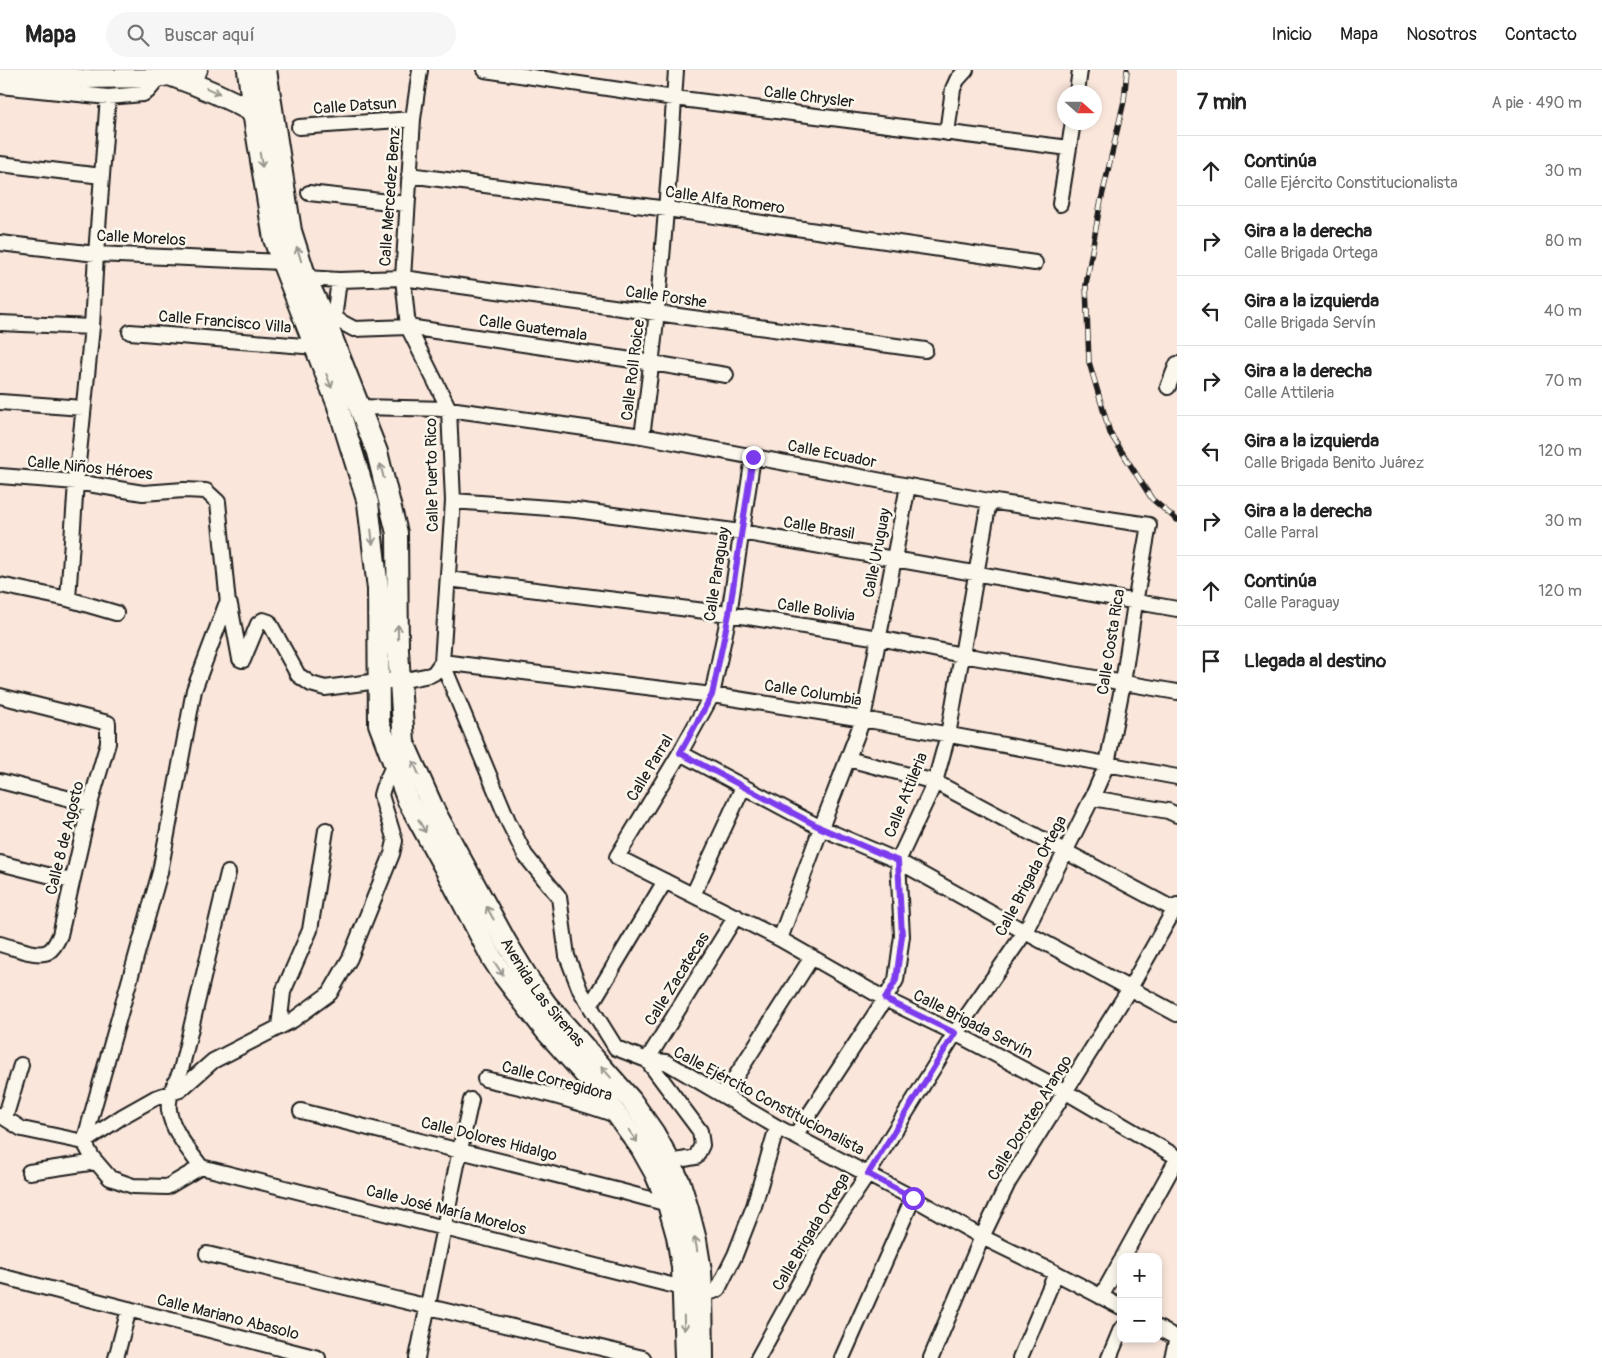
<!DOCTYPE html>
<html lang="es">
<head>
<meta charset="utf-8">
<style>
  :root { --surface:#fff; --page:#f6f6f6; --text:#222; --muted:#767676; --line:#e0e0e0 }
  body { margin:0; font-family:Pangolin,sans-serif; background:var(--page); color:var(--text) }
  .controls { position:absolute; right:15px; bottom:15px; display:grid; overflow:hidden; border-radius:10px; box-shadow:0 2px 8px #0003 }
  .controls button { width:45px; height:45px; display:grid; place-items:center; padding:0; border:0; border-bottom:1px solid var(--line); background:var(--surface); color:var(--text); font:25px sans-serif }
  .compass { position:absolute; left:1057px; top:15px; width:45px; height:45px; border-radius:50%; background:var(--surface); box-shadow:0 2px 8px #0003; rotate:111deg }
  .stop { position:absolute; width:15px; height:15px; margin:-11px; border:4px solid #7c3aed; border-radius:50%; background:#fff }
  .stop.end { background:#7c3aed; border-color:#fff; box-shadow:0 1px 5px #0008 }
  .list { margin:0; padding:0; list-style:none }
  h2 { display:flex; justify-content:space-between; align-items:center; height:65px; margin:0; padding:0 20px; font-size:21px }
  h2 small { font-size:16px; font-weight:400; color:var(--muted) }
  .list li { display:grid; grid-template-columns:32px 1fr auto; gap:15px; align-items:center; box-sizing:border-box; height:70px; padding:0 20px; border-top:1px solid var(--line) }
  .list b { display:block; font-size:19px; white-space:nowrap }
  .list p { margin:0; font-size:16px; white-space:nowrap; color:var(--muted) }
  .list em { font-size:16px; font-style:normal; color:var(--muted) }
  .icon { flex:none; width:28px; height:28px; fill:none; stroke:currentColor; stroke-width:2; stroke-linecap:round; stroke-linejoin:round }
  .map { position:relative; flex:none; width:1177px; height:1288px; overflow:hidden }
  header { display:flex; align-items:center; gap:30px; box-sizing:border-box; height:70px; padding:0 25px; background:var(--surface); border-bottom:1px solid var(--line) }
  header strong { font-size:24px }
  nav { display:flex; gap:28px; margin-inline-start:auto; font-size:18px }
  .search { width:350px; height:45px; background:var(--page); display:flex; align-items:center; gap:12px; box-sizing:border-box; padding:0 18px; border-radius:28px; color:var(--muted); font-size:19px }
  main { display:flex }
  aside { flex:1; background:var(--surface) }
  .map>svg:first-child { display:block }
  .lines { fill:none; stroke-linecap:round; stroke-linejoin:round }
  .minor-casing { stroke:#1c1c1c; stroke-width:18 }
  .tertiary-casing { stroke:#1c1c1c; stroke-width:21 }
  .secondary-casing { stroke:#1c1c1c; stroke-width:24 }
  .minor { stroke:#fbf7ec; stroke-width:14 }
  .tertiary { stroke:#fbf7ec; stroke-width:18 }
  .secondary { stroke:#fbf7ec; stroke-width:20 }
  .rail-casing { stroke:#1c1c1c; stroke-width:5.5 }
  .rail { stroke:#fbf7ec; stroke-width:4; stroke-dasharray:11; stroke-linecap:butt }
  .oneway { stroke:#97948e }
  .route { stroke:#7c3aed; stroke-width:6 }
  .labels { text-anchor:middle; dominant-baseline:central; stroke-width:5; stroke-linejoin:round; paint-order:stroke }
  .street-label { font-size:16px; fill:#1c1c1c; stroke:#fbf7ec }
</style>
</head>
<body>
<header>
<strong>Mapa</strong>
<div class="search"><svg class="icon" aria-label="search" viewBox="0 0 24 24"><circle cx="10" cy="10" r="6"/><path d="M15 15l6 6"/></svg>Buscar aquí</div>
<nav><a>Inicio</a><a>Mapa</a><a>Nosotros</a><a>Contacto</a></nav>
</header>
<main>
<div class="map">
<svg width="1177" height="1288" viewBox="0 0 1177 1288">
  <rect width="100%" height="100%" fill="#fae6db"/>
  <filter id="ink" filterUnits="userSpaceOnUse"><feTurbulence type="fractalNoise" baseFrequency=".02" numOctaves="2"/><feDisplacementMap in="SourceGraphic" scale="10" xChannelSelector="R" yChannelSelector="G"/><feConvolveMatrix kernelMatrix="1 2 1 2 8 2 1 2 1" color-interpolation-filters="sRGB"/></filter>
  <g filter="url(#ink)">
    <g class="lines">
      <defs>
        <path id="minor" d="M 420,0 L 413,49 L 403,208 L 408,257 L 449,339 L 453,431 L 442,592 L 509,753 L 525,785 L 559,827 L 567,886 L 580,920 L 616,978 L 647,990 L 666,992 L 777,1057 L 913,1128 L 982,1167 L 1056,1203 L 1121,1237
          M 485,0 L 674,28 L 1069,78
          M 0,16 L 108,27 L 143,24 L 148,21 L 159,8
          M 1077,22 L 1080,0
          M 108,27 L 96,184 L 92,257 L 76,412 L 68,529 L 116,543
          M 299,57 L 413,49
          M 947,63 L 953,19 L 957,10 L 966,0
          M 0,94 L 102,106
          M 409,105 L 667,139 L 1035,193
          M 309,123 L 407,134
          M 1060,134 L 1073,52
          M 0,173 L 96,184 L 282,192
          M 306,208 L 339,210 L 403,208 L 925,280
          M 339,210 L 335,241 L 336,248 L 341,252 L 354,259 L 408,257 L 652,293 L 726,305
          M 0,253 L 92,257
          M 130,262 L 316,277
          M 1168,317 L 1177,294
          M 0,332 L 83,338
          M 358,337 L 449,339 L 642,366 L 989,431 L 1149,455 L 1135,533 L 1123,613 L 1107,694 L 1092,728 L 1025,862 L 955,963 L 868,1104 L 819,1177 L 758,1288
          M 642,366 C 659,244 668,123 676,0
          M 753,387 L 729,544 L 712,625 L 680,683 L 617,787 L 780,869 L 885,929 L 955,963 L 1066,1022 L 1177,1087
          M 0,406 L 76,412 L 143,423 L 184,420 L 206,421 L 218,432 L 228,534 L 230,535 L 240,589 L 242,590 L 243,590 L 258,554 L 263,550 L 269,552 L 298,605 L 311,614 L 325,618 L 378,611 L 400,611 L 430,605 L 434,603 L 442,592
          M 453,431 L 576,440 L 741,462 L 1177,539
          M 448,509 L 729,544 L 879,568 L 962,585 L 1177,622
          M 0,515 L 68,529
          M 442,592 L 712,625 L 863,649 L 1177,707
          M 0,626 L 108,653 L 108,673 L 90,734 L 60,865 C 52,883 47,886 28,882 C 19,879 9,877 0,874
          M 680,683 L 821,758 L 898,791 L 1025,862 L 1177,944
          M 848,689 L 935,712 L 1177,841
          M 0,711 L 90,734
          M 1092,728 L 1168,741 L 1177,745
          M 0,793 L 71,811
          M 693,825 L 743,717
          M 780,869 L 821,758 L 863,649 L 908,416
          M 590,936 L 665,811
          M 279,957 L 283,922 L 310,860 L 326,760
          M 485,1009 C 530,1019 575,1030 618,1046
          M 724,1025 L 812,887
          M 301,1041 L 620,1121 L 668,1134
          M 0,1045 L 22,1059 L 84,1072
          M 5,1048 L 21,995
          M 795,1066 L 885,929 L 896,910 L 902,866 L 898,791 L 935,712 L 948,665 L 989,431
          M 84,1072 L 123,1046 L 155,1028 L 180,1020 L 213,991 L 293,950 L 330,923 L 350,888 L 392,784 L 395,771 L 381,725 L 383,718 L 394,694
          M 670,1092 L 696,1087 L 702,1075 L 700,1061 L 647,990 L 736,846
          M 201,1097 L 683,1218 C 695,1220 708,1226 718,1219 L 735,1185 L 754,1136 L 777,1057
          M 201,1097 L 167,1117 L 133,1116 L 110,1108 L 92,1087 L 84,1072 L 160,802 L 194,620 L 226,535 L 228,534
          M 201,1097 C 190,1082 171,1059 169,1040 C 167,1026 176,1012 181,1000 L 228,803
          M 29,1102 L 96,1092
          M 207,1184 L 643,1288
          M 1123,1187 L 1177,1089
          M 0,1206 L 318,1288
          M 1101,1227 L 1121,1191
          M 1158,1258 L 1177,1268
          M 116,1288 L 129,1239
          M 417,1288 L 460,1080 L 471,1030
          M 842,1288 L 913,1128
          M 931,1288 L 982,1167 L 1008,1113 L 1130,918 L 1177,835
          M 1020,1288 L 1056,1203
          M 1109,1288 L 1121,1259
          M 1172,1288 L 1177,1268"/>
        <path id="tertiary" d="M 0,1 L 84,9 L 159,8 L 198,0"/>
        <g id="secondary">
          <path d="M 248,0 L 253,42 L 274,169 L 282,192 L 337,333 L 368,433 L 378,519 L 379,654 L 408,731 L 448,804 L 492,888 L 503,905 L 545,960 L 596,1017 L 618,1046 L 641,1078 L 655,1103 L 668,1134 L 677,1166 L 682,1197 L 685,1288"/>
          <path id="s1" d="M 266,0 L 291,161 L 306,208 L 325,250 L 377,382 L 397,463 L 398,580 L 404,673 L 434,740 L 506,872 L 529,910 L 547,935 L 631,1030 L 654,1063 L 670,1092 L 680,1113 L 688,1139 L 696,1170 L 701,1201 L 702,1222 L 703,1288"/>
          <path d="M 172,6 C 200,16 226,27 253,42"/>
        </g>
      </defs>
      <!-- minor casing -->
      <use href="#minor" class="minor-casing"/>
      <!-- tertiary casing -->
      <use href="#tertiary" class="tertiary-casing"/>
      <!-- secondary casing -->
      <use href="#secondary" class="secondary-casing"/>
      <!-- minor -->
      <use href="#minor" class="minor"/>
      <!-- tertiary -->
      <use href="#tertiary" class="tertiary"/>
      <!-- secondary -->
      <use href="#secondary" class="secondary"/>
      <defs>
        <path id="rail" d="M 1127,0 L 1124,31 L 1100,135 L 1086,215 L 1089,292 L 1110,363 L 1152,429 L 1177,450"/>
      </defs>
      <!-- rail casing -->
      <use href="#rail" class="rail-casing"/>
      <!-- rail -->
      <use href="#rail" class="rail"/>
    </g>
    <!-- one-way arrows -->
    <defs><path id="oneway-shaft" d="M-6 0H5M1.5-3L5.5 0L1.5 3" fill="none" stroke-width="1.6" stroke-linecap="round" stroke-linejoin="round" transform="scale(1.25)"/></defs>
    <g class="oneway">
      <use href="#oneway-shaft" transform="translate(213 21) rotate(24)"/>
      <use href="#oneway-shaft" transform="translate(261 90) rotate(80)"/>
      <use href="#oneway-shaft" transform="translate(299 184) rotate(-107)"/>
      <use href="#oneway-shaft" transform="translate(329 311) rotate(69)"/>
      <use href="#oneway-shaft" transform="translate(382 401) rotate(-104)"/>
      <use href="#oneway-shaft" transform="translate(372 467) rotate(84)"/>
      <use href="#oneway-shaft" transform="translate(398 562) rotate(-91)"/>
      <use href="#oneway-shaft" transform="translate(416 698) rotate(-114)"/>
      <use href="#oneway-shaft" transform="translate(422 756) rotate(61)"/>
      <use href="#oneway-shaft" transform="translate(490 843) rotate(-119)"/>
      <use href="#oneway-shaft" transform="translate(499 899) rotate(57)"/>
      <use href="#oneway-shaft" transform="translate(606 1002) rotate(-131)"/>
      <use href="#oneway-shaft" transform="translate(633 1066) rotate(55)"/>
      <use href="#oneway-shaft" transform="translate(696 1174) rotate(-100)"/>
      <use href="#oneway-shaft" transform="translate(684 1253) rotate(89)"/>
    </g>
  </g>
  <g class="lines" filter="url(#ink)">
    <!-- route -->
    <path class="route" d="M 753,387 L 729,544 L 712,625 L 680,683 L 821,758 L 898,791 L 902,866 L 896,910 L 885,929 L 955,963 L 868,1104 L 913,1128"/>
  </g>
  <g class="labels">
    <!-- street labels -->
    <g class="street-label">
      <text transform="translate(809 27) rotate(7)">Calle Chrysler</text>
      <text transform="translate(355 36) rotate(-4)">Calle Datsun</text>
      <text transform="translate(390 127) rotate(-86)">Calle Mercedez Benz</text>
      <text transform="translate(725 130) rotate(8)">Calle Alfa Romero</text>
      <text transform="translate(141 168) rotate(3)">Calle Morelos</text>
      <text transform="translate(666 227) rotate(8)">Calle Porshe</text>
      <text transform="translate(225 252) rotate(5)">Calle Francisco Villa</text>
      <text transform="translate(533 258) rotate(8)">Calle Guatemala</text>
      <text transform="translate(633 300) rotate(-83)">Calle Roll Roice</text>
      <text transform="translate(832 384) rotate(11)">Calle Ecuador</text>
      <text transform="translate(90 398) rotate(6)">Calle Niños Héroes</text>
      <text transform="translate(432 405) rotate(-91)">Calle Puerto Rico</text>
      <text transform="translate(819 458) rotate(10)">Calle Brasil</text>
      <text transform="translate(877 483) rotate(-79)">Calle Uruguay</text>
      <text transform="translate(717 504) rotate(-81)">Calle Paraguay</text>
      <text transform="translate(816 540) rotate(9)">Calle Bolivia</text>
      <text transform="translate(1111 572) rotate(-81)">Calle Costa Rica</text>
      <text transform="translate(813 623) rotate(9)">Calle Columbia</text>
      <text transform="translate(650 698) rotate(-59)">Calle Parral</text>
      <text transform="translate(906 725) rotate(-68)">Calle Attileria</text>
      <text transform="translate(65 768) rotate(-76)">Calle 8 de Agosto</text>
      <text transform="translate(1031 806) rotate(-62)">Calle Brigada Ortega</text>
      <text transform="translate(677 909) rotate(-58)">Calle Zacatecas</text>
      <text stroke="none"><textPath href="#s1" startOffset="980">Avenida Las Sirenas</textPath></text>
      <text transform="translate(973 954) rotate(27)">Calle Brigada Servín</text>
      <text transform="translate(557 1011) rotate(15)">Calle Corregidora</text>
      <text transform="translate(769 1031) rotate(28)">Calle Ejército Constitucionalista</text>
      <text transform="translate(1030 1048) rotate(-58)">Calle Doroteo Arango</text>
      <text transform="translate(489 1069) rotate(14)">Calle Dolores Hidalgo</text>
      <text transform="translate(446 1140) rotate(14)">Calle José María Morelos</text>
      <text transform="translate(811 1162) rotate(-59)">Calle Brigada Ortega</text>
      <text transform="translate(228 1247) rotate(14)">Calle Mariano Abasolo</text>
    </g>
  </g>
</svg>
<div class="controls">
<button>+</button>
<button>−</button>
</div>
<svg class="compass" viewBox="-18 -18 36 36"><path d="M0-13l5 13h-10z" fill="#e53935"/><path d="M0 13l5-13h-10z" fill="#767676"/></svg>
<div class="stop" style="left:913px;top:1128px"></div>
<div class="stop end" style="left:753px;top:387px"></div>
</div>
<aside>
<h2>7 min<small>A pie · 490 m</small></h2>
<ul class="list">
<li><svg class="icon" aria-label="ahead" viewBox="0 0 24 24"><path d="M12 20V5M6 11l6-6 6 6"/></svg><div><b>Continúa</b><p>Calle Ejército Constitucionalista</p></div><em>30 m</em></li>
<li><svg class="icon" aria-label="right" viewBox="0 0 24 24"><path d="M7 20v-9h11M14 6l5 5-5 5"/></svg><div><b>Gira a la derecha</b><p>Calle Brigada Ortega</p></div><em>80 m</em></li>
<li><svg class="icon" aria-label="left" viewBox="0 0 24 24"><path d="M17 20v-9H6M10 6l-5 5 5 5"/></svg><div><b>Gira a la izquierda</b><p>Calle Brigada Servín</p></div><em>40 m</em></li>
<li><svg class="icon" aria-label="right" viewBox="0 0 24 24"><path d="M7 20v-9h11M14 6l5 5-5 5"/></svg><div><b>Gira a la derecha</b><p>Calle Attileria</p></div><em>70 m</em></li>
<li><svg class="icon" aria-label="left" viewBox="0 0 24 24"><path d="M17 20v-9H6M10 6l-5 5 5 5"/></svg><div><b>Gira a la izquierda</b><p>Calle Brigada Benito Juárez</p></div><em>120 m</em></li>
<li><svg class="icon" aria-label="right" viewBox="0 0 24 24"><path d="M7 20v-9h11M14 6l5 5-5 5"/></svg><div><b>Gira a la derecha</b><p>Calle Parral</p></div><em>30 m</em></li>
<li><svg class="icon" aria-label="ahead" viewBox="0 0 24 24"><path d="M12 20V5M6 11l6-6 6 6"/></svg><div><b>Continúa</b><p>Calle Paraguay</p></div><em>120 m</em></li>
<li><svg class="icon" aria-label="arrive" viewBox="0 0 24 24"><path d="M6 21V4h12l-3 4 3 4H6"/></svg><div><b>Llegada al destino</b></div></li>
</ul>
</aside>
</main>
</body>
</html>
